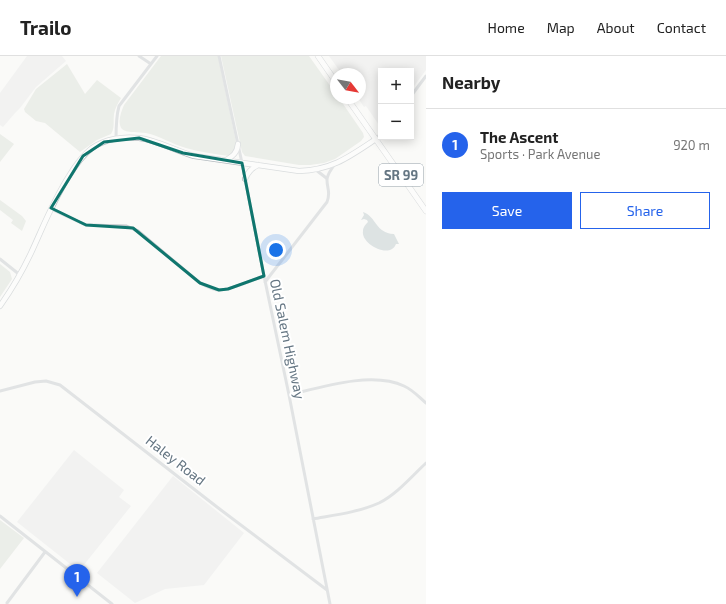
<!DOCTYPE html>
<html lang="en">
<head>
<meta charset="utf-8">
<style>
  :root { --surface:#fff; --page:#f2f2f2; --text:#222; --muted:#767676; --line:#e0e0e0; --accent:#2563eb }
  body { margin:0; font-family:"Exo 2",sans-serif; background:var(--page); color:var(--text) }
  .controls { position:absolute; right:12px; top:12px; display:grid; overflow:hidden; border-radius:0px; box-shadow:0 2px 10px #0003 }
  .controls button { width:36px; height:36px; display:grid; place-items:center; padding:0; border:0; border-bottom:1px solid var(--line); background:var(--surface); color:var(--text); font:20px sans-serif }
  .compass { position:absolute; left:330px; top:12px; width:36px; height:36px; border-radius:50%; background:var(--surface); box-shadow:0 2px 10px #0003; rotate:121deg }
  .you { position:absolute; left:276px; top:194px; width:14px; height:14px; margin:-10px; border:3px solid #fff; border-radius:50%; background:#1a73e8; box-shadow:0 0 0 6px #1a73e833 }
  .badge { display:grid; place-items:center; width:26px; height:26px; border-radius:50%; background:var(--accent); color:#fff; font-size:13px; font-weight:700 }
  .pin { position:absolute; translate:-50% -33px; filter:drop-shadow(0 1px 2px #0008) }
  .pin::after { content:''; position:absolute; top:21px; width:14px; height:12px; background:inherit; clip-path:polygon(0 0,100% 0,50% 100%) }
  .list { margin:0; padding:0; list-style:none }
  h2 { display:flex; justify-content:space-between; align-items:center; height:52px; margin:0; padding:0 16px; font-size:17px }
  h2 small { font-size:13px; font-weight:400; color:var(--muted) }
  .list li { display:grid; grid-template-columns:26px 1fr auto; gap:12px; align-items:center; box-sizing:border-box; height:72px; padding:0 16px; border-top:1px solid var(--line) }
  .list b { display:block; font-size:15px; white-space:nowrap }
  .list p { margin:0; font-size:13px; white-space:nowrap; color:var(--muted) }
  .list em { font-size:13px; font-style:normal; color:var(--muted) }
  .actions { display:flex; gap:8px; padding:12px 16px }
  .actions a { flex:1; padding:9px 0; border:1px solid var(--accent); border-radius:0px; text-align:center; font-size:14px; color:var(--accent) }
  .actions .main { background:var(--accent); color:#fff }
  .map { position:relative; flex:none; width:426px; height:548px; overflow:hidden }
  header { display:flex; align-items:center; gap:24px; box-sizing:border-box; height:56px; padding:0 20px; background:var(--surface); border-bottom:1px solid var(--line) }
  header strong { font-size:19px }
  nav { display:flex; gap:22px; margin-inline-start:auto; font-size:14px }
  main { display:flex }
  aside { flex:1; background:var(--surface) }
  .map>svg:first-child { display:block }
  .built { fill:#e8e9e9 }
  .green { fill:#dadfd7 }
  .water { fill:#bbc7cb }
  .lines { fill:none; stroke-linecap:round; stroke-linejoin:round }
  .secondary-casing { stroke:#b3babf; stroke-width:6 }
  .primary-casing { stroke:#b5babe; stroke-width:6 }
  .minor { stroke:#c3c8cc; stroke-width:3 }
  .secondary { stroke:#fff; stroke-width:4.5 }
  .primary { stroke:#fff; stroke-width:5 }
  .marked { fill:none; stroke:#0f766e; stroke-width:3; stroke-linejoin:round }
  .labels { text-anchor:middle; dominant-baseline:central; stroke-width:4; stroke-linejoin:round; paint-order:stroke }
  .shield { fill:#fff; stroke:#939fa8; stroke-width:1 }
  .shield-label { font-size:13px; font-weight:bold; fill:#657683 }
  .street-label { font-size:14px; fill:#657683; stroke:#fff }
</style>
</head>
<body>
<header>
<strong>Trailo</strong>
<nav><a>Home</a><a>Map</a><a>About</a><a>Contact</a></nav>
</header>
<main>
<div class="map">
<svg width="426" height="548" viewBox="0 0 426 548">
  <rect width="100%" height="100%" fill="#fafaf8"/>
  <!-- built -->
  <path class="built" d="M 27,0 L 62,0 L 66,5 L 36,31 L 20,52 L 15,57 L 3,71 L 0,69 L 0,37 Z
    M 329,0 L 426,0 L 426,14 L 411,34 L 411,15 L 381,15 L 381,69 L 379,69 L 366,50 L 364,51 L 358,42 L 360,42 L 360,18 L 342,18 Z
    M 74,394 L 124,434 L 119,441 L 131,450 L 79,515 L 17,466 Z
    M 173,420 L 244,477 L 204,529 L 165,533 L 135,547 L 97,517 Z"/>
  <!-- green -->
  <path class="green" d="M 161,0 L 218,0 L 236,86 C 237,95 235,95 229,100 C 215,98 200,96 186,92 C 172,88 160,80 146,77 C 139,76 126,77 122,73 C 117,67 121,56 124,49 Z
    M 221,0 L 309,0 L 336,38 L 336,42 L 339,42 L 363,77 L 364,81 L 361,85 L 335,103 L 324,107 L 310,109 L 299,109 L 245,100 L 242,96 Z
    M 67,8 L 85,38 L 97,24 L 121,42 C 118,47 115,52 114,58 C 113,65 115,72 111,78 L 97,84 L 80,96 L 45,67 L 36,65 L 25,56 L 24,53 L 36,33 Z
    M 0,78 L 14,88 L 0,106 Z
    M 0,144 L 22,160 L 26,165 L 22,175 L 11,167 L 13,164 L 0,154 Z
    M 0,208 L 10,216 L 12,223 L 0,241 Z
    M 0,464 L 24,482 L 0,513 Z"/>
  <!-- water -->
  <path class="water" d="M 363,156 C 377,161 375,177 394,178 L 399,188 L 396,188 C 395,190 394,192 392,193 C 382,199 361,186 363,175 C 363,171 366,168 368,166 L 367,164 L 364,163 L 361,164 L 364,159 Z"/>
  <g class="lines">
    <defs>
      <path id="secondary" d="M 226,104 C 233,100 237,97 238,88
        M 245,123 C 248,116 251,113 258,109
        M 0,250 C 12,233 22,216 31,197 C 43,171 53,145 69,120 C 75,110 82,100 92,92 C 105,83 123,80 139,82 C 157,84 176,95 194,100 L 299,115 C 332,114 349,101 376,83"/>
      <path id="primary" d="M 318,0 L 336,26
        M 347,42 L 426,155"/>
    </defs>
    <!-- secondary casing -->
    <use href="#secondary" class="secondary-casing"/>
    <!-- primary casing -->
    <use href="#primary" class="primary-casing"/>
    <!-- minor -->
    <path class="minor" d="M 139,0 L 151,8
      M 219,0 L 242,107 L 264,220 L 289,339 L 330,548
      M 411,40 L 426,20
      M 116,83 C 116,71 116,61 119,50 L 157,0
      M 376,83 L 381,77
      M 316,114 L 325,121 L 327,123
      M 51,153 L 79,166 L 86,169 L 126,170 L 138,175 L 200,227 C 206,230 211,233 218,234 C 229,235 252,224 264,220
      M 0,203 L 20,219
      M 265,226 L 327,146 C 331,136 327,133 327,124 C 327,118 332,113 334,109
      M 0,335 L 35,326 L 46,325 L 60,329 L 217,451 L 327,534
      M 289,339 C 322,331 372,315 404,330 C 413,334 419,341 426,347
      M 0,460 L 112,548
      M 313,463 C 335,459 359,456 379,447 C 397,438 412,420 426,407
      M 7,547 L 45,496"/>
    <!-- secondary -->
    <use href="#secondary" class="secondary"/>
    <!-- primary -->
    <use href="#primary" class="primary"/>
  </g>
  <!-- marked area -->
  <path d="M0 0H426V548H0ZM 139,82 L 183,97 L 242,107 L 264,220 L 228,233 L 219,234 L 200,227 L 133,172 L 86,169 L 51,152 L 83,100 L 104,86 Z" fill="#fafaf8" fill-opacity=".55" fill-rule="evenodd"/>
  <path class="marked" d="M 139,82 L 183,97 L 242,107 L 264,220 L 228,233 L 219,234 L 200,227 L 133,172 L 86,169 L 51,152 L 83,100 L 104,86 Z"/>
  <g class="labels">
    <!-- shield labels -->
    <rect class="shield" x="379" y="108" width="44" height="22" rx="3"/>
    <g class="shield-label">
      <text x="401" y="119">SR 99</text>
    </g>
    <!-- street labels -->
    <g class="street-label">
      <text transform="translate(288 283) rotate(78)">Old Salem Highway</text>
      <text transform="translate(176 404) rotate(38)">Haley Road</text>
    </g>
  </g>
</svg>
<div class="controls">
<button>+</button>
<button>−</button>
</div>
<svg class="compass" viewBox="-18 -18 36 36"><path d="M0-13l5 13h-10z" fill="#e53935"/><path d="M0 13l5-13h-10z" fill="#767676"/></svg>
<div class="you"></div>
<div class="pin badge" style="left:77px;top:541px">1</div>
</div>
<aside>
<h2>Nearby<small></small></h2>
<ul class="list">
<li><span class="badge">1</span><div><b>The Ascent</b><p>Sports · Park Avenue</p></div><em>920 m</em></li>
</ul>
<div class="actions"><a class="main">Save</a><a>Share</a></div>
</aside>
</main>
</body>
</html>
